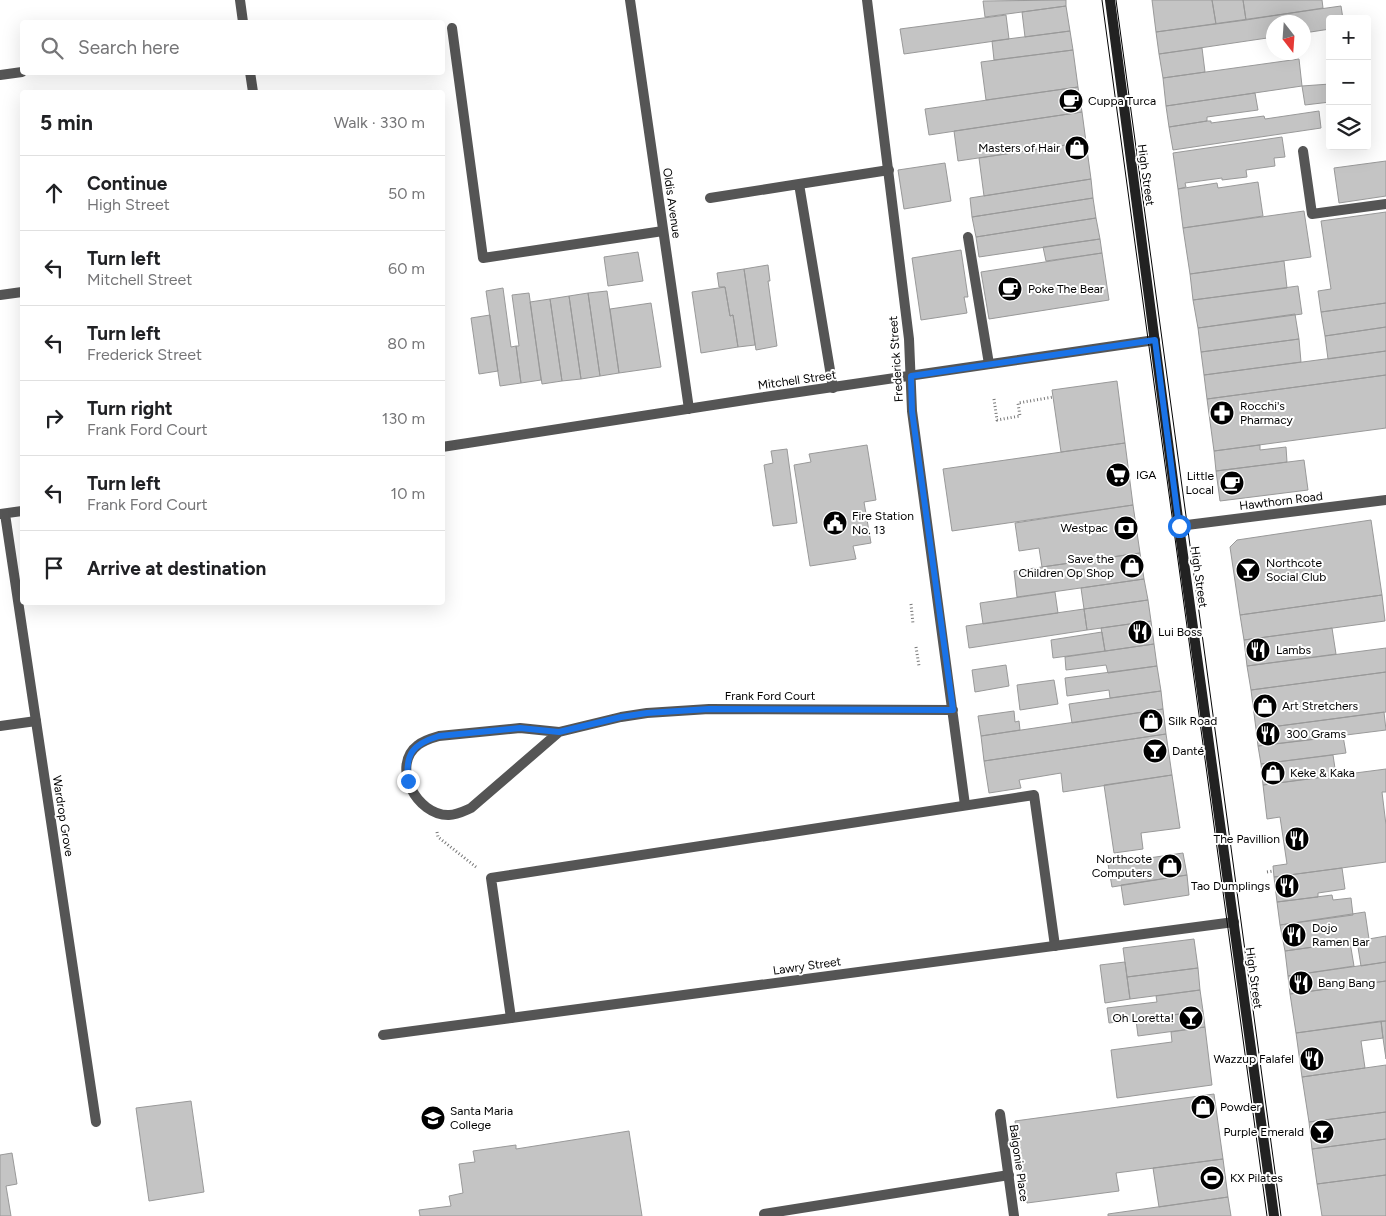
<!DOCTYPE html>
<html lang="en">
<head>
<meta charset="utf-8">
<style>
  :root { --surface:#fff; --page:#f2f2f2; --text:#202124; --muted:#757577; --line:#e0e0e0 }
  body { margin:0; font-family:Figtree,sans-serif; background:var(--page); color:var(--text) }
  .controls { position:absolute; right:15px; top:15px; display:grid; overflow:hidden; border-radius:5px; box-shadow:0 5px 20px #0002 }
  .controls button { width:45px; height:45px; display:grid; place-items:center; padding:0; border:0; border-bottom:1px solid var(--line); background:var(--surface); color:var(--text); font:25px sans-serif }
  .compass { position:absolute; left:1266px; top:15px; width:45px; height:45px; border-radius:50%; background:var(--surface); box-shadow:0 5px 20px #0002; rotate:163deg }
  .stop { position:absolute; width:15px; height:15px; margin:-11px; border:4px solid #1a73e8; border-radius:50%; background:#fff }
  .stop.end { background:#1a73e8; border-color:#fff; box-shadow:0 1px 5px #0008 }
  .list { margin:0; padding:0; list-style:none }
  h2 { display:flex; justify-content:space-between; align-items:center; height:65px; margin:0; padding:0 20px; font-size:21px }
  h2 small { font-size:16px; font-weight:400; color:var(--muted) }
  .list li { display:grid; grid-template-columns:32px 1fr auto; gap:15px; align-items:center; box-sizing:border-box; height:75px; padding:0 20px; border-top:1px solid var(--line) }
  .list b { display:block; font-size:19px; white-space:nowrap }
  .list p { margin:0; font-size:16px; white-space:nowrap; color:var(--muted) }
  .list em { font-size:16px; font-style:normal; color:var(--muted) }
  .icon { flex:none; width:28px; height:28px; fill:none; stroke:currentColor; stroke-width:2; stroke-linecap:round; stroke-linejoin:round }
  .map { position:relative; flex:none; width:1386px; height:1216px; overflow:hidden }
  .search { position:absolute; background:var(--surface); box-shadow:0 5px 20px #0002; left:20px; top:20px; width:425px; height:55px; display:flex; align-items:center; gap:12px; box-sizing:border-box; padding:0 18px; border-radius:5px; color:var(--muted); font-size:19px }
  .panel { position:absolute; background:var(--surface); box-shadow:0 5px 20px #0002; left:20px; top:90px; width:425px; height:515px; border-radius:5px }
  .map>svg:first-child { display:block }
  .building { fill:#c4c4c4; stroke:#999 }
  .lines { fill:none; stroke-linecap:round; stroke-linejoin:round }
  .path { stroke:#777; stroke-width:3; stroke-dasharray:1 2.5; stroke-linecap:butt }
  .service { stroke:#555; stroke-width:10 }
  .minor { stroke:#555; stroke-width:10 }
  .secondary { stroke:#222; stroke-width:10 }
  .tram { stroke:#000; stroke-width:1 }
  .route { stroke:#1a73e8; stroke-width:6 }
  .labels { text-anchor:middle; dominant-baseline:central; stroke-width:4; stroke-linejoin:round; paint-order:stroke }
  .poi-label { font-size:12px; fill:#000; stroke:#fff; text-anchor:start }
  .street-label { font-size:12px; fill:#000; stroke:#fff }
</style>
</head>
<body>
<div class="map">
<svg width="1386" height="1216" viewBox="0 0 1386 1216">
  <rect width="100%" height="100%" fill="#fff"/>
  <!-- building -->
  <path class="building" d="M 1066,0 L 1066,6 L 985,17 L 983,1 Z
    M 1152,0 L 1212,0 L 1216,24 L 1156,32 Z
    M 1212,0 L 1243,0 L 1246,20 L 1216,24 Z
    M 1243,0 L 1322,0 L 1323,8 L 1246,20 Z
    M 1066,6 L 1070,31 L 1025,37 L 1022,12 Z
    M 1341,6 L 1343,19 L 1330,19 L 1330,29 L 1304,33 L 1304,22 L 1274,22 L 1274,37 L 1159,54 L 1156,32 Z
    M 1006,15 L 1009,39 L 904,54 L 900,29 Z
    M 1070,31 L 1073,50 L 994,60 L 992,41 Z
    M 1202,48 L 1205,72 L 1163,78 L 1159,54 Z
    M 1073,50 L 1078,87 L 986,100 L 981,62 Z
    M 1299,59 L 1302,86 L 1166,106 L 1163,78 Z
    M 1330,84 L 1330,102 L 1305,105 L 1302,86 Z
    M 1078,87 L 1082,112 L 929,135 L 925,109 Z
    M 1255,93 L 1258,110 L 1207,117 L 1207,121 L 1169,127 L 1166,106 Z
    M 1319,111 L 1321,128 L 1173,150 L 1169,127 L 1207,121 L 1211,121 L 1211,123 L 1264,116 L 1265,119 Z
    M 1082,112 L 1086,142 L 958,161 L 954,131 Z
    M 1282,137 L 1285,157 L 1274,158 L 1275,166 L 1246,170 L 1247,177 L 1222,180 L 1222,178 L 1185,183 L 1186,187 L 1178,189 L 1173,153 Z
    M 1086,142 L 1091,179 L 984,196 L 979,158 Z
    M 1386,161 L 1386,196 L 1339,203 L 1334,168 Z
    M 945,163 L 951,201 L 904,209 L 898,170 Z
    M 1091,179 L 1093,198 L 972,217 L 970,198 Z
    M 1258,182 L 1263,216 L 1183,228 L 1178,189 L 1217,183 L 1218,188 Z
    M 1093,198 L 1096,218 L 976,237 L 972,217 Z
    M 1304,211 L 1311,257 L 1190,274 L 1183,228 Z
    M 1386,212 L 1386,303 L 1321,312 L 1318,291 L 1331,289 L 1321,221 Z
    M 1096,218 L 1100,239 L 979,257 L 976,237 Z
    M 1100,239 L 1102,253 L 1046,261 L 1043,247 Z
    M 961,250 L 968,297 L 964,297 L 967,313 L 921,320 L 912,258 Z
    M 638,252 L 643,281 L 608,286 L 604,257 Z
    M 1102,253 L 1109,300 L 989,319 L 981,272 Z
    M 1284,261 L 1287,288 L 1193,300 L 1190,274 Z
    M 768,265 L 770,281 L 768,281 L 777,346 L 756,350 L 744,269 Z
    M 744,269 L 755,345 L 738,347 L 733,315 L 730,316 L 725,287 L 719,287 L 717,273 Z
    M 1298,286 L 1302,314 L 1198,328 L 1193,300 Z
    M 725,287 L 730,316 L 733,315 L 738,347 L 701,353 L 692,292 Z
    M 503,288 L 511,347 L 516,346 L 521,383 L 500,386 L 486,291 Z
    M 607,291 L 619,373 L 600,376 L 588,293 Z
    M 529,293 L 541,380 L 521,383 L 516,346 L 519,346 L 512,295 Z
    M 588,293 L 600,376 L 581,379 L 569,296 Z
    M 569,296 L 581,379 L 562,381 L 550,299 Z
    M 550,299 L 562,381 L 542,384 L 530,302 Z
    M 651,303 L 661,367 L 619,373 L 610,309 Z
    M 1386,303 L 1386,327 L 1325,336 L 1321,312 Z
    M 1295,314 L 1299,339 L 1201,352 L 1198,328 Z
    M 490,315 L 498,371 L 479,374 L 471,318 Z
    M 1386,327 L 1386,351 L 1328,359 L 1325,336 Z
    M 1299,339 L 1301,362 L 1204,375 L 1201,352 Z
    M 1386,351 L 1386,375 L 1207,399 L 1204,375 Z
    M 1386,375 L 1386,428 L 1214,451 L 1207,399 Z
    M 1117,381 L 1125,443 L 1061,452 L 1052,390 Z
    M 1125,443 L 1133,505 L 952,531 L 943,469 Z
    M 867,445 L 876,500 L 864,502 L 871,543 L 853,546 L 856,559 L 810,566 L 794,465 L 811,462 L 809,454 Z
    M 1260,445 L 1260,450 L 1286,447 L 1287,462 L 1216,471 L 1214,451 Z
    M 787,449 L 797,523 L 773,526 L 764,465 L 773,463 L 771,451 Z
    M 1304,460 L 1308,490 L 1220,501 L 1216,471 Z
    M 1133,505 L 1140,553 L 1042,567 L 1039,548 L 1019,551 L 1015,523 Z
    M 1371,520 L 1382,595 L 1240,615 L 1230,547 L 1237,540 Z
    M 1140,553 L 1144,579 L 1017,597 L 1014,571 Z
    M 1144,579 L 1148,600 L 1084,609 L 1081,588 Z
    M 1055,592 L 1058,613 L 983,624 L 980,603 Z
    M 1382,595 L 1385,621 L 1244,640 L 1240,615 Z
    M 1148,600 L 1151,621 L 1087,630 L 1084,609 Z
    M 1084,609 L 1087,630 L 969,648 L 966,626 Z
    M 1151,621 L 1154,644 L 1105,651 L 1101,628 Z
    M 1332,628 L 1336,654 L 1247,666 L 1244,640 Z
    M 1102,632 L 1105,651 L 1053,658 L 1051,640 Z
    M 1154,644 L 1157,666 L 1108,673 L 1106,665 L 1066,670 L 1065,657 Z
    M 1386,648 L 1386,672 L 1251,690 L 1247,666 Z
    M 1006,665 L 1009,686 L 975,692 L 972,670 Z
    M 1157,666 L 1161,691 L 1110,698 L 1109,690 L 1067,696 L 1065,678 Z
    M 1386,672 L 1386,712 L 1256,729 L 1251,690 Z
    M 1054,680 L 1058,704 L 1020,710 L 1017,685 Z
    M 1161,691 L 1163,709 L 1072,723 L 1069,704 Z
    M 1163,709 L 1166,734 L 984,761 L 981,736 Z
    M 1014,711 L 1015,722 L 1019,721 L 1020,730 L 981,736 L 978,716 Z
    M 1384,712 L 1386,730 L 1258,746 L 1256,729 Z
    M 1166,734 L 1172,775 L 1063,792 L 1061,773 L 1019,780 L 1021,788 L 989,793 L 984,761 Z
    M 1343,736 L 1346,753 L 1261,764 L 1258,746 Z
    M 1333,755 L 1336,775 L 1263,785 L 1261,764 Z
    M 1386,769 L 1386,792 L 1382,792 L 1386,825 L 1386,862 L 1274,877 L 1273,866 L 1287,864 L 1280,817 L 1267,819 L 1263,785 Z
    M 1172,775 L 1180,828 L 1141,833 L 1143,849 L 1114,853 L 1104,785 Z
    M 1183,853 L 1187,875 L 1112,887 L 1108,864 Z
    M 1342,868 L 1345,889 L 1318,893 L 1318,897 L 1277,902 L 1274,877 Z
    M 1187,875 L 1189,895 L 1124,905 L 1121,885 Z
    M 1332,895 L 1333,900 L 1351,898 L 1353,915 L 1280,925 L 1277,902 Z
    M 1365,912 L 1369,939 L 1285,951 L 1280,925 Z
    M 1386,936 L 1386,962 L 1361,966 L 1357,941 Z
    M 1194,939 L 1198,968 L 1127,977 L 1123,948 Z
    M 1350,942 L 1354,966 L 1288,976 L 1285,951 Z
    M 1125,962 L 1130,999 L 1105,1003 L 1100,965 Z
    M 1386,962 L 1386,981 L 1290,994 L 1288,976 Z
    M 1198,968 L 1200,990 L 1130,999 L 1127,977 Z
    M 1386,981 L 1386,1021 L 1296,1033 L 1290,994 Z
    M 1200,990 L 1203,1011 L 1109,1023 L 1107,1008 L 1157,1002 L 1156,996 Z
    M 1203,1011 L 1205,1027 L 1138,1036 L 1136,1020 Z
    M 1381,1021 L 1383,1038 L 1361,1041 L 1365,1068 L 1302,1077 L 1296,1033 Z
    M 1381,1021 L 1386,1021 L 1386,1059 L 1383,1038 Z
    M 1205,1027 L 1212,1085 L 1117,1098 L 1111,1050 L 1172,1042 L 1171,1032 Z
    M 1386,1065 L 1386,1112 L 1309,1122 L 1302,1077 Z
    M 1214,1094 L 1223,1159 L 1116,1173 L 1119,1191 L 1027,1203 L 1015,1121 Z
    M 191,1101 L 204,1192 L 149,1201 L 136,1108 Z
    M 1386,1112 L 1386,1139 L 1312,1149 L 1309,1122 Z
    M 629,1131 L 642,1216 L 420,1216 L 419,1210 L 451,1206 L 449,1196 L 463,1193 L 459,1164 L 475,1162 L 473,1151 L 516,1145 L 516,1149 Z
    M 1386,1139 L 1386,1175 L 1317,1184 L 1312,1149 Z
    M 12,1153 L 17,1184 L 6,1186 L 11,1216 L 0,1216 L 0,1155 Z
    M 1223,1159 L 1228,1197 L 1159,1207 L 1153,1168 Z
    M 1386,1175 L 1386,1216 L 1322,1216 L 1317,1184 Z
    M 1228,1197 L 1231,1216 L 1108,1216 L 1108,1214 Z"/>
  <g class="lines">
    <!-- path -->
    <path class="path" d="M 994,399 L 997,420 L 1020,416 L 1018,403 L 1053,397
      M 911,604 L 913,624
      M 916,647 L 919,666
      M 437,832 L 438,837 L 476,867
      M 1267,872 L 1273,871"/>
    <!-- service -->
    <path class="service" d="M 452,28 L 483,258 L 663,231
      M 1303,151 L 1312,214 L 1386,204
      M 799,184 L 889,170
      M 710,198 L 799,184 L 833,388
      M 968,237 L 989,364
      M 0,295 L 22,292
      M 0,726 L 36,721
      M 511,1018 L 491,878 L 1034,795 L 1055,946
      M 764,1214 L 1009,1175"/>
    <!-- minor -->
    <path class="minor" d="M 240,0 L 243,22
      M 630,0 L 689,409
      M 867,0 L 909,339 L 912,411 L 965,805
      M 250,72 L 253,92
      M 0,75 L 22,72
      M 442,447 L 758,398 L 1155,340
      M 0,514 L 22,511
      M 5,514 L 96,1122
      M 1179,526 L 1386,500
      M 559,732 L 471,808 C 464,811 457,815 449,815 C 417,816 390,766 418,745 C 424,740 432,738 439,736 L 520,728 L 559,732 L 621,717 L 647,713 L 709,709 L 953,710
      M 383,1035 L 1234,922
      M 1000,1114 L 1014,1216"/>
    <!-- secondary -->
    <path class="secondary" d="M 1110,0 L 1179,526 L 1274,1216"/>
    <!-- tram -->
    <path class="tram" d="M 1102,0 L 1267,1216
      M 1116,0 L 1281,1216"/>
  </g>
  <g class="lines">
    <!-- route -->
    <path class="route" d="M 408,781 C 405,753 413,744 439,736 L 520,728 L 559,732 L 621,717 L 647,713 L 709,709 L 953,710 L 912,411 L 911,376 L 1155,340 L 1179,526"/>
  </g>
  <!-- icons -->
  <defs>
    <symbol id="cafe-disc" viewBox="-11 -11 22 22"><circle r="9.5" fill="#000" stroke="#fff"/><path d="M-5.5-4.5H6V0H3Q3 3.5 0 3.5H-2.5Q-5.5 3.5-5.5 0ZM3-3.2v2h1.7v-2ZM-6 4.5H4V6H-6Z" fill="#fff"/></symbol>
    <symbol id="shop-disc" viewBox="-11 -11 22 22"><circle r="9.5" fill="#000" stroke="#fff"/><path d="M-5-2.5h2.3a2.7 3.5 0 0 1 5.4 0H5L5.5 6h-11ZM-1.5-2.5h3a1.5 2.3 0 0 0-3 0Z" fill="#fff"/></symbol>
    <symbol id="pharmacy-disc" viewBox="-11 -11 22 22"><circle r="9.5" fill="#000" stroke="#fff"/><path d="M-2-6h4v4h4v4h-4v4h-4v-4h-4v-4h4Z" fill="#fff"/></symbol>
    <symbol id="supermarket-disc" viewBox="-11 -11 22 22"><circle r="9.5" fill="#000" stroke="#fff"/><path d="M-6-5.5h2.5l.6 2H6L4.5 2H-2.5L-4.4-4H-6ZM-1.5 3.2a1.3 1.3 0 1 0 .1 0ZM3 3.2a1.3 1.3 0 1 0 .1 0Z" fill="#fff"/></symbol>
    <symbol id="civic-disc" viewBox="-11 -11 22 22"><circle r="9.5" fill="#000" stroke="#fff"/><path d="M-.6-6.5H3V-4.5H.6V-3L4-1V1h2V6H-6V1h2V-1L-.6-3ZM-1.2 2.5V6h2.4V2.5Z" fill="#fff"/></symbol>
    <symbol id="bank-disc" viewBox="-11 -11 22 22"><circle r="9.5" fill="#000" stroke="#fff"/><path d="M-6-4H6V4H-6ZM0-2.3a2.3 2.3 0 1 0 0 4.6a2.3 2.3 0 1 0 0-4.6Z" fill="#fff"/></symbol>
    <symbol id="bar-disc" viewBox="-11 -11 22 22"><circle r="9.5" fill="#000" stroke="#fff"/><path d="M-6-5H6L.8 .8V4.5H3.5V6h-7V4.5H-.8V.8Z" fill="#fff"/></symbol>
    <symbol id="restaurant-disc" viewBox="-11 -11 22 22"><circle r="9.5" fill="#000" stroke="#fff"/><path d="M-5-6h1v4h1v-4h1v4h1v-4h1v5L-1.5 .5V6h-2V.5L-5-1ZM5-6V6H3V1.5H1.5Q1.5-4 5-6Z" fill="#fff"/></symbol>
    <symbol id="school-disc" viewBox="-11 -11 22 22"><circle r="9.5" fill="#000" stroke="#fff"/><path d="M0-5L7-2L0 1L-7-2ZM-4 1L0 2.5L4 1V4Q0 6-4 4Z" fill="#fff"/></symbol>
    <symbol id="stadium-disc" viewBox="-11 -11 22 22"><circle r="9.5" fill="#000" stroke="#fff"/><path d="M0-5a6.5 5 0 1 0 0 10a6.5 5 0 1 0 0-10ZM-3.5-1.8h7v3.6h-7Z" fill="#fff"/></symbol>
  </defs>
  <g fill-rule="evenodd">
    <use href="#cafe-disc" x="1057" y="87" width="28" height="28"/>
    <use href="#shop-disc" x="1063" y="134" width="28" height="28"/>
    <use href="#cafe-disc" x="996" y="275" width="28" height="28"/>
    <use href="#pharmacy-disc" x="1208" y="399" width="28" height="28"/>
    <use href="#supermarket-disc" x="1104" y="461" width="28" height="28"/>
    <use href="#cafe-disc" x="1218" y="469" width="28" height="28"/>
    <use href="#civic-disc" x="821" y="509" width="28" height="28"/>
    <use href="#bank-disc" x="1112" y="514" width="28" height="28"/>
    <use href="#shop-disc" x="1118" y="552" width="28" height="28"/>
    <use href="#bar-disc" x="1234" y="556" width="28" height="28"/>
    <use href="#restaurant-disc" x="1126" y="618" width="28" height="28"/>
    <use href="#restaurant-disc" x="1244" y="636" width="28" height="28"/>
    <use href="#shop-disc" x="1251" y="692" width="28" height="28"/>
    <use href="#shop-disc" x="1137" y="707" width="28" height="28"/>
    <use href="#restaurant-disc" x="1254" y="720" width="28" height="28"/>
    <use href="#bar-disc" x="1141" y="737" width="28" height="28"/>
    <use href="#shop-disc" x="1259" y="759" width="28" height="28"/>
    <use href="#restaurant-disc" x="1283" y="825" width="28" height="28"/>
    <use href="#shop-disc" x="1156" y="852" width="28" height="28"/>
    <use href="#restaurant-disc" x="1273" y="872" width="28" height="28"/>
    <use href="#restaurant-disc" x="1280" y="921" width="28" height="28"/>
    <use href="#restaurant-disc" x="1287" y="969" width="28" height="28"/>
    <use href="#bar-disc" x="1177" y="1004" width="28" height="28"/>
    <use href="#restaurant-disc" x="1298" y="1045" width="28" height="28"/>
    <use href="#shop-disc" x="1189" y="1093" width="28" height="28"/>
    <use href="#school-disc" x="419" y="1104" width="28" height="28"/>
    <use href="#bar-disc" x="1308" y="1118" width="28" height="28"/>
    <use href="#stadium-disc" x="1198" y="1164" width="28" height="28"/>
  </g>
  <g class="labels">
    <!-- poi labels -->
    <g class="poi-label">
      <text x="1088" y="101">Cuppa Turca</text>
      <text x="1060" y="148" text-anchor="end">Masters of Hair</text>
      <text x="1028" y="289">Poke The Bear</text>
      <text x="1240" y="406">Rocchi's<tspan x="1240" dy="14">Pharmacy</tspan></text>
      <text x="1136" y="475">IGA</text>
      <text x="1214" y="476" text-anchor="end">Little<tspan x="1214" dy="14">Local</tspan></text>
      <text x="852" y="516">Fire Station<tspan x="852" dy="14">No. 13</tspan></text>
      <text x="1108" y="528" text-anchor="end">Westpac</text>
      <text x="1114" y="559" text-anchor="end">Save the<tspan x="1114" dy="14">Children Op Shop</tspan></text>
      <text x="1266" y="563">Northcote<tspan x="1266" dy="14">Social Club</tspan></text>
      <text x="1158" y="632">Lui Boss</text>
      <text x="1276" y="650">Lambs</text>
      <text x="1282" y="706">Art Stretchers</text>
      <text x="1168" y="721">Silk Road</text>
      <text x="1286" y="734">300 Grams</text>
      <text x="1172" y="751">Danté</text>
      <text x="1290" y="773">Keke &amp; Kaka</text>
      <text x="1280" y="839" text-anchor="end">The Pavillion</text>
      <text x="1152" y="859" text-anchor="end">Northcote<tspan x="1152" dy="14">Computers</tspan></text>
      <text x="1270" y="886" text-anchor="end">Tao Dumplings</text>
      <text x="1312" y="928">Dojo<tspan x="1312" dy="14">Ramen Bar</tspan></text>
      <text x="1318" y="983">Bang Bang</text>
      <text x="1174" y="1018" text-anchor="end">Oh Loretta!</text>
      <text x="1294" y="1059" text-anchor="end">Wazzup Falafel</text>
      <text x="1220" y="1107">Powder</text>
      <text x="450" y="1111">Santa Maria<tspan x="450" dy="14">College</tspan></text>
      <text x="1304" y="1132" text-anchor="end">Purple Emerald</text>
      <text x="1230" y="1178">KX Pilates</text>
    </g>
    <!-- street labels -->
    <g class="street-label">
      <text transform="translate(1146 175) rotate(82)">High Street</text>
      <text transform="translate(672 203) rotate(82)">Oldis Avenue</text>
      <text transform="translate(896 359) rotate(-94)">Frederick Street</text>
      <text transform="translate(797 380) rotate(-8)">Mitchell Street</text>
      <text transform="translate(1281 501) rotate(-7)">Hawthorn Road</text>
      <text transform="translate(1199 577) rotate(82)">High Street</text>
      <text x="770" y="696">Frank Ford Court</text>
      <text transform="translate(63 816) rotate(81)">Wardrop Grove</text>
      <text transform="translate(807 966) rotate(-8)">Lawry Street</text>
      <text transform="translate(1254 978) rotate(82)">High Street</text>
      <text transform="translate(1019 1163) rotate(82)">Balgonie Place</text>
    </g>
  </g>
</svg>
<div class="controls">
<button>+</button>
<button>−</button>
<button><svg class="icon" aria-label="layers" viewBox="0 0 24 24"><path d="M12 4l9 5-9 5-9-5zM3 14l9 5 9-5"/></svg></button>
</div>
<svg class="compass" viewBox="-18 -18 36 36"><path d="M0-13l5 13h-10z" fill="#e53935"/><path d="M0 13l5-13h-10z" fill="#757577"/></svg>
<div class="stop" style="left:1179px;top:526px"></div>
<div class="stop end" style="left:408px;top:781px"></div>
<div class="search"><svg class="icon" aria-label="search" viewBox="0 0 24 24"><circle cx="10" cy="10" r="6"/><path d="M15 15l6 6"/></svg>Search here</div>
<section class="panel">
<h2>5 min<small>Walk · 330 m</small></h2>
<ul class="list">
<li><svg class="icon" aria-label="ahead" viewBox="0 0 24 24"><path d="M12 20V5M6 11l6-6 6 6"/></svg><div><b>Continue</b><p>High Street</p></div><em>50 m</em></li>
<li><svg class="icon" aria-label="left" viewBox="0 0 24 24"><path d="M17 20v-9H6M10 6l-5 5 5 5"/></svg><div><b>Turn left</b><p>Mitchell Street</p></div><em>60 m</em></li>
<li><svg class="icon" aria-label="left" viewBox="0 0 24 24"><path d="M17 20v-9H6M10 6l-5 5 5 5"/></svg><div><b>Turn left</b><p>Frederick Street</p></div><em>80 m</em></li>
<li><svg class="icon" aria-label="right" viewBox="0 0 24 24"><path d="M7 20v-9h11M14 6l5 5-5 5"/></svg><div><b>Turn right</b><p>Frank Ford Court</p></div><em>130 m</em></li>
<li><svg class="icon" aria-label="left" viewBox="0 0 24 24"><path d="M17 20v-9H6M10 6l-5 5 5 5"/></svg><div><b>Turn left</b><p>Frank Ford Court</p></div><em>10 m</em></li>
<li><svg class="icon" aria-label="arrive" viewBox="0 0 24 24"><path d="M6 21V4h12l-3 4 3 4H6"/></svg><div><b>Arrive at destination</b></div></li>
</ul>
</section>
</div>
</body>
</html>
